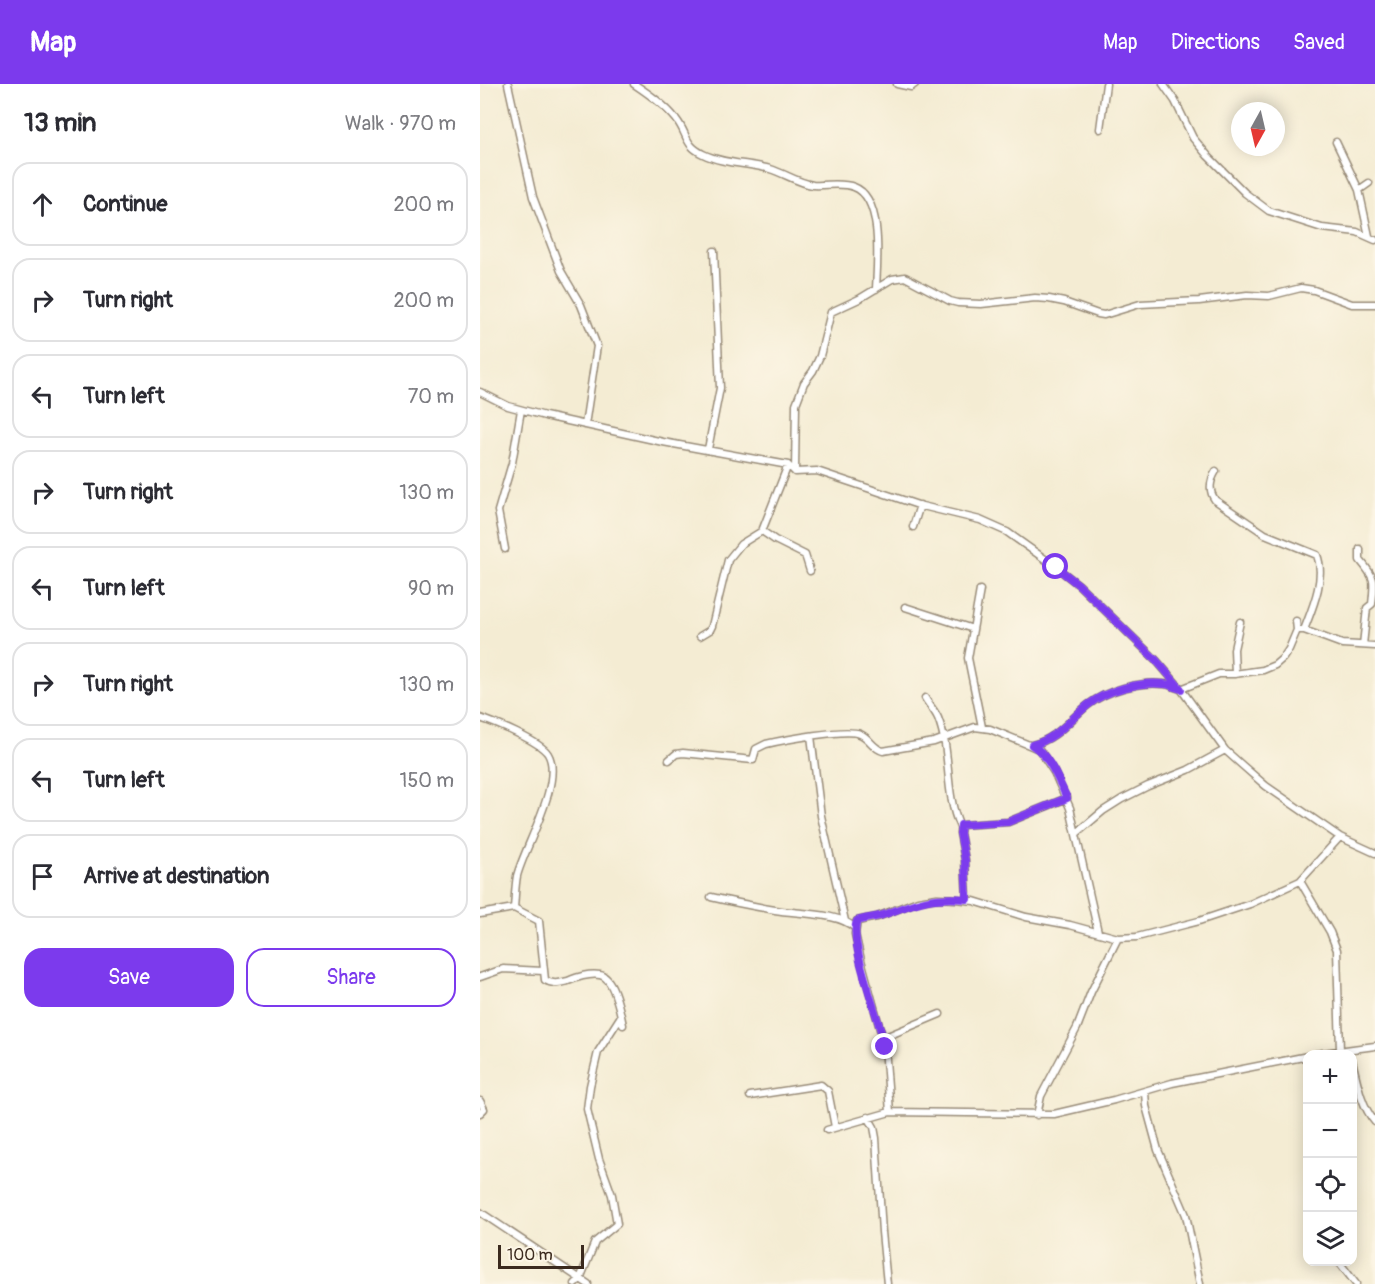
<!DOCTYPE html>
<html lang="en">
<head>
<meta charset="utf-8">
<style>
  :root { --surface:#fff; --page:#f2f2f3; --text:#2b2b33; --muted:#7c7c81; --line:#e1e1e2; --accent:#7c3aed }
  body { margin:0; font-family:Pangolin,sans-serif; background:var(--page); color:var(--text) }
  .controls { position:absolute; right:18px; bottom:18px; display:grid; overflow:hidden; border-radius:12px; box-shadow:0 3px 15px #0003 }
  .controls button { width:54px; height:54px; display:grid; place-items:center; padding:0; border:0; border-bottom:2px solid var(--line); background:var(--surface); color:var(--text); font:30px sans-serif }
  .compass { position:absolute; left:751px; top:18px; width:54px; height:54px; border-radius:50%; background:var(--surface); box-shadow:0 3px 15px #0003; rotate:188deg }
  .scale { position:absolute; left:18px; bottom:15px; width:86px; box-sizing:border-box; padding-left:6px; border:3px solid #3b2a1e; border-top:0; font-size:16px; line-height:21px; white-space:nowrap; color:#3b2a1e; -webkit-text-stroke:4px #fcf5e5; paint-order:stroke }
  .stop { position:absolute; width:18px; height:18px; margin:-14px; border:4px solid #7c3aed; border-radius:50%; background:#fff }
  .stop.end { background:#7c3aed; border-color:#fff; box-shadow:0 2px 6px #0008 }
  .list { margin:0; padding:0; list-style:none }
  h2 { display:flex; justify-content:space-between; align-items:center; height:78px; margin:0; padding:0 24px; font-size:26px }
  h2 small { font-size:20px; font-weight:400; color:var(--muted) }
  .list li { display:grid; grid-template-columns:39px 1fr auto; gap:18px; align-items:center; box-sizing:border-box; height:84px; margin:0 12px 12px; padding:0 12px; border:2px solid var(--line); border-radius:18px }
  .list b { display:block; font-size:22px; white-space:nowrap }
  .list em { font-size:20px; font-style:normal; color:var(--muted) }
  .actions { display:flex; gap:12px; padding:18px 24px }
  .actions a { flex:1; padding:14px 0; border:2px solid var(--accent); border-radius:18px; text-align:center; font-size:21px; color:var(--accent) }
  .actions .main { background:var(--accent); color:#fff }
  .icon { flex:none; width:33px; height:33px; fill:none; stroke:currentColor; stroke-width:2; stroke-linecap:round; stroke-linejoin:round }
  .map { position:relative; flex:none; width:895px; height:1200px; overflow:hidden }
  header { display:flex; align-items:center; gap:36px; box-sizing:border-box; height:84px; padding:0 30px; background:var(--accent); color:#fff }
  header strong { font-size:28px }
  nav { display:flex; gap:33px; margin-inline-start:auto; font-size:21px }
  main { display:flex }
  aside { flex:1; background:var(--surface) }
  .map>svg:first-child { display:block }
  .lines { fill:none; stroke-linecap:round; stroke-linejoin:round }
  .minor-casing { stroke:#988b78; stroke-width:9 }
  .minor { stroke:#fff; stroke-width:6 }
  .route { stroke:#7c3aed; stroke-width:8 }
</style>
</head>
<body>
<header>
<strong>Map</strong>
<nav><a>Map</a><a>Directions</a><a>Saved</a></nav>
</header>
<main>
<aside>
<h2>13 min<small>Walk · 970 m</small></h2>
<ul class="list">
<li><svg class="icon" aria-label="ahead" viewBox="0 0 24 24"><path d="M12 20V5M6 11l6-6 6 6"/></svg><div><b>Continue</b></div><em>200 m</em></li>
<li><svg class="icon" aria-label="right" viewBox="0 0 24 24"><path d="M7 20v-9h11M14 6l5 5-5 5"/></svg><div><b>Turn right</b></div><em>200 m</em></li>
<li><svg class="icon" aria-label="left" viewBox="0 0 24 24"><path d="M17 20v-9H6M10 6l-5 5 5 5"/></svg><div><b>Turn left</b></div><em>70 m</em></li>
<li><svg class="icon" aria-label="right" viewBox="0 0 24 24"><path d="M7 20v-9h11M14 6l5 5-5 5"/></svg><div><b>Turn right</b></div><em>130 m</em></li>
<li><svg class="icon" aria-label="left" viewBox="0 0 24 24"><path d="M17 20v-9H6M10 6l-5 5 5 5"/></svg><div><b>Turn left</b></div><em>90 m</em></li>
<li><svg class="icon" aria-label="right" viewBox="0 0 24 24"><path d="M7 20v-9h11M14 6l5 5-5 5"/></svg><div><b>Turn right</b></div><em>130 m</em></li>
<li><svg class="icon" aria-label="left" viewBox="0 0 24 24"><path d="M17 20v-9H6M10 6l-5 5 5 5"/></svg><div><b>Turn left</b></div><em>150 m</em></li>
<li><svg class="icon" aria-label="arrive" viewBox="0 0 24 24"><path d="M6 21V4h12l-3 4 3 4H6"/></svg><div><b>Arrive at destination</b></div></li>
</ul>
<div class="actions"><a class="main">Save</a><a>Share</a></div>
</aside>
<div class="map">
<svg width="895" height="1200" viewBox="0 0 895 1200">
  <rect width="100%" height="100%" fill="#fcf5e5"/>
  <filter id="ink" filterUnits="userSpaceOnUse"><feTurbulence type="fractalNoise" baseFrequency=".0167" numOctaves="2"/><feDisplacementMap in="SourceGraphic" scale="12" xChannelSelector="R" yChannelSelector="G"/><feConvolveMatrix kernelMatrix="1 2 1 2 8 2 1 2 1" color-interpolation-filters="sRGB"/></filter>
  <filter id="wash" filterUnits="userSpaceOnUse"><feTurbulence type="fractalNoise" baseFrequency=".008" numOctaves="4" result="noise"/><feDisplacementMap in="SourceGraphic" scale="24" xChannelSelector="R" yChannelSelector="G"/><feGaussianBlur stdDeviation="1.35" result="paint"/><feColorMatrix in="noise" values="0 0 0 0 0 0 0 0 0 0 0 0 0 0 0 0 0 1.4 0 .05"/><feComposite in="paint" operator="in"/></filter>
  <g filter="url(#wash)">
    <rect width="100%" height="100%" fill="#f4ecd3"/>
  </g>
  <g filter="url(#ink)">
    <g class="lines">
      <defs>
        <path id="minor" d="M 28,0 L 53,113 L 81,187 L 101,221 L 117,262 L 105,341
          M 154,0 C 169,10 185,21 196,35 C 208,50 204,61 223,70 C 243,80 269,79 290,85 C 304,89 318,99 333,101 C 346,102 361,98 374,103 C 404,114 397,180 396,205
          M 417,0 L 431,3 L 435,0
          M 683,0 L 695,17 L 713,54 L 728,72 L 765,109 L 789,127 L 842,144 L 877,148 L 895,156
          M 620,45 L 626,0
          M 856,58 L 879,106 L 889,152
          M 879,106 L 889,99
          M 0,308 L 28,322 L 65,332 L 183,358 L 308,381 L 315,388 L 337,387 L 438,421 L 500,436 L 527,448 L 576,483 L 599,501 L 676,576 L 701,605 L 745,666 L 763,682 L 786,702 L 860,753 L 895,769
          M 228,365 L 240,304 L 234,167
          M 315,388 L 316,320 L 324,299 L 333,287 L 340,272 L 351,228 L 379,215 L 412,195 L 425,193 L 470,217 L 478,219 L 501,220 L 555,214 L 569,215 L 584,218 L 618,230 L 624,231 L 660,220 L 719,217 L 767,211 L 789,212 L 821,204 L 834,206 L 872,220 L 895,220
          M 433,443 L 440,421
          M 282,447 L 295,456 L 325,471 L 330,487
          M 25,465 L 18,427 L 32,379 L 41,326
          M 880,465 L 880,476 C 895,494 895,495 892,520 L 887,524 L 883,561
          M 500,506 L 488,574 L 502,643
          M 425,523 L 493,545
          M 816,537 L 817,546
          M 824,546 L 862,560 L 895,562
          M 220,552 L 230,546 L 232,542 L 248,476 L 261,460 L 282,447 L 308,381
          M 755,590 L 754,565 L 760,538
          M 445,614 C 449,621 455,627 458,634 C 472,669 464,709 480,743
          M 0,634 C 15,639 60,657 68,670 C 84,697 44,764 37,792 C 35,803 35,814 34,824
          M 331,652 L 341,732 L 365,837
          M 552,661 C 577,655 589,636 608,621 C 627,606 660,597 684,600 C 689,600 696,604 701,605 L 739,590 L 754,590 L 783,586 L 795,581 L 803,574 L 809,565 L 817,546 L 824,546 C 832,525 846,494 837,471 L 785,450 L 735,416 C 728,406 730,397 736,387
          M 189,676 L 196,670 L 203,669 L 273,676 L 276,665 L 286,660 C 303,656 366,644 380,650 C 390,654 392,664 403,667 L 454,658 L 495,643 L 510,645 L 559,665 L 574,688 L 590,724 L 618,848
          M 597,749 L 623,727 L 642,715 L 668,702 L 708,686 L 745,666
          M 820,797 L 850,848 L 857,866 L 860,967
          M 231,813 C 252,818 273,822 295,826 C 317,830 358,828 375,844
          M 487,815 L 485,776 L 480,749 L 481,741 L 528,738 L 587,714
          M 0,830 L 34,824 L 59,837 L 65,896 C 73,901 79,899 88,897 C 98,893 109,889 120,891 C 134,893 140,928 143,941
          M 0,893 L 23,885 L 63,887
          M 403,954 L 460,930
          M 836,970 L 895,962
          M 872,976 C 877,997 881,1022 895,1038
          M 665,1008 L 666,1022 L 678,1066 L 706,1131 L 720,1200
          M 270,1012 L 341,1001 L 348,1007 L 355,1043
          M 0,1017 L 4,1025 L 0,1029
          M 410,1028 L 405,963 L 381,876 L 375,850 L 377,837 L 397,833 L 438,817 L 457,814 L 476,815 L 494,817 L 546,833 L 590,841 L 638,854 L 657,853 L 719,837 L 770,820 L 820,797 L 860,753
          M 557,1031 L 561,1012 L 597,944 L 611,908 L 638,854
          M 388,1033 L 394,1043 L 396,1054 L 402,1148 L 407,1200
          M 347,1046 L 410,1028 L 574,1030 L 634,1016 L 692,999 L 828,972
          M 0,1128 L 108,1200
          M 859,1178 L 876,1200
          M 95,1200 L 100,1195 L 115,1158 L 137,1140 L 132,1111 L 119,1075 L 107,1025 L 110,1002 L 118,968 L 141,932"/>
      </defs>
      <!-- minor casing -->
      <use href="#minor" class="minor-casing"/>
      <!-- minor -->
      <use href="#minor" class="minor"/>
    </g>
  </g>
  <g class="lines" filter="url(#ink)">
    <!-- route -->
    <path class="route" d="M 405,963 C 400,936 368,858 377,837 C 384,834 392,834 400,832 C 436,819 447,812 487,815 L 485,776 L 480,749 L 481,741 L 528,738 L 587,714 C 578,696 570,672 552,661 C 577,655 589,636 608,621 C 627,606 660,597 684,600 C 689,600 696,604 701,605 L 676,576 L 599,501 L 576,483"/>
  </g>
</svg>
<div class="controls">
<button>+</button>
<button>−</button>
<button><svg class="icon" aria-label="locate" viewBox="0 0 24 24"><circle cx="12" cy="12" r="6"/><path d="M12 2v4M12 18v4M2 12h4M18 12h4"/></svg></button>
<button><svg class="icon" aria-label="layers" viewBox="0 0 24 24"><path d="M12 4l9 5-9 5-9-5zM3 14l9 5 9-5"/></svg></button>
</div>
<svg class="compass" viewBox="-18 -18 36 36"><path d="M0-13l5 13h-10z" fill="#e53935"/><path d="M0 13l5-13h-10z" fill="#7c7c81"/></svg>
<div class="scale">100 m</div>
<div class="stop" style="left:576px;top:483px"></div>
<div class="stop end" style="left:405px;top:963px"></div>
</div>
</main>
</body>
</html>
